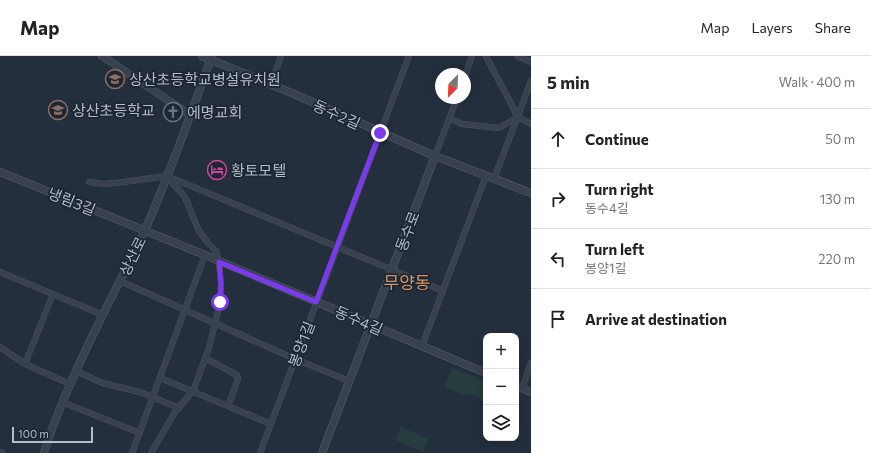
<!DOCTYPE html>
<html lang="en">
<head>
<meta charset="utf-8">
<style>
  :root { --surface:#fff; --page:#f2f2f2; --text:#222; --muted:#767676; --line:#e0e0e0 }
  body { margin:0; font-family:Commissioner,"Noto Sans KR",sans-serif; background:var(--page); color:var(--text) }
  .controls { position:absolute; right:12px; bottom:12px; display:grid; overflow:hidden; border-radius:8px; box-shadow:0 2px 10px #0003 }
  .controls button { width:36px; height:36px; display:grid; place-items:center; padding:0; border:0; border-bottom:1px solid var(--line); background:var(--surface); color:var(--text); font:20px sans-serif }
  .compass { position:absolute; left:435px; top:12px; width:36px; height:36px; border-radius:50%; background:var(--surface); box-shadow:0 2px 10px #0003; rotate:203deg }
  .scale { position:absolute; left:12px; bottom:10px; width:81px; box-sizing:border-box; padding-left:4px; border:2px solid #b4bcc9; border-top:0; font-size:11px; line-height:14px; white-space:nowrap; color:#b4bcc9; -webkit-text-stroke:3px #1d2633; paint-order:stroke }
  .stop { position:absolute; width:12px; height:12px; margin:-9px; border:3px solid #7c3aed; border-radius:50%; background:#fff }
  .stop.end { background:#7c3aed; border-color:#fff; box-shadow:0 1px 4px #0008 }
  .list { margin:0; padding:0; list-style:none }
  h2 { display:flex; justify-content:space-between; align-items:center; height:52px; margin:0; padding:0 16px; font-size:17px }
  h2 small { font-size:13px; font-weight:400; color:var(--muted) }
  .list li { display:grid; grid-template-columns:26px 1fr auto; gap:12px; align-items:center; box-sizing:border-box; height:60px; padding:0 16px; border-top:1px solid var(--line) }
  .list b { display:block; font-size:15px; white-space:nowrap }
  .list p { margin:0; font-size:13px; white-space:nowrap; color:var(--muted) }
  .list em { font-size:13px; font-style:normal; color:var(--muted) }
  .icon { flex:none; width:22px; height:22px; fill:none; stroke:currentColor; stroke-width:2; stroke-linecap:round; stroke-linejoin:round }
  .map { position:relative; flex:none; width:531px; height:397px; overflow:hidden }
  header { display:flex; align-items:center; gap:24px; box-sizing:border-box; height:56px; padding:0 20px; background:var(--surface); border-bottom:1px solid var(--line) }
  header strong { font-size:19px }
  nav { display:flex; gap:22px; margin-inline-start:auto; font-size:14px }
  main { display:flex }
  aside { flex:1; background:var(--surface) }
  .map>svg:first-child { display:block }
  .green { fill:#263c3f }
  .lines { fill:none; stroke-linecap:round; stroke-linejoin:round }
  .minor-casing { stroke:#565f6c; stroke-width:6 }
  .tertiary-casing { stroke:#565f6c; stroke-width:8 }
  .minor { stroke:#38414e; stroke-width:5.5 }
  .tertiary { stroke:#38414e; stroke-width:7 }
  .route { stroke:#7c3aed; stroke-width:5 }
  .labels { text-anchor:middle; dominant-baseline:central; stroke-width:3.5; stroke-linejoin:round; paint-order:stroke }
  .poi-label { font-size:15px; fill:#b4bcc9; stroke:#1d2633; text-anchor:start }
  .street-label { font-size:15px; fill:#b4bcc9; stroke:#1d2633 }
  .quarter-label { font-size:17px; fill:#d59563; stroke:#1d2633 }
</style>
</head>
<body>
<header>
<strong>Map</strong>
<nav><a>Map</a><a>Layers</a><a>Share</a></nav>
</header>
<main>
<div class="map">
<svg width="531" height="397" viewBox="0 0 531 397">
  <rect width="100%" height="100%" fill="#242f3e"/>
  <!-- green -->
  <path class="green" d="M 452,312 L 486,325 L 486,340 L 484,344 L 468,337 L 463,339 L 444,331 Z
    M 401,371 L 429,383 L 423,396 L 395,384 Z"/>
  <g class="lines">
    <defs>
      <path id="minor" d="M 486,0 L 518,61 L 531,68
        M 517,0 L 531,6
        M 465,20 L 472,0
        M 271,29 L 281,0
        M 450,63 L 462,68 L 499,72 L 518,61
        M 435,100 L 457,42
        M 494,123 L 531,25
        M 89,126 L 104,128 L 116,127 L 167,120 L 443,235
        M 0,216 L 103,259
        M 120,225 L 295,303 L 349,325
        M 422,290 L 486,120
        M 0,291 L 25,308 L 70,328
        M 205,302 L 237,319 L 238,323 L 228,350
        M 25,308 L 53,238
        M 76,315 L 102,327 L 140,336 L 179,352
        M 160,322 L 271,368
        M 522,332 L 531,307
        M 62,346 L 140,377
        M 0,396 L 2,397
        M 132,397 L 205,199
        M 151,397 L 175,356 L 193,335 L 209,292 L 220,247 L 221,228 L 219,206 L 216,195 L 208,187 L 198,173 L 185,141 L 168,122
        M 260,397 L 409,0"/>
      <path id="tertiary" d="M 102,0 L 190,59
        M 202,0 L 294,38 L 435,100 L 531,137
        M 0,116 L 205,199 L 486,317
        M 516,330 L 531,336
        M 44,397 C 52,369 64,342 76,315 C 97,268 122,222 144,176 C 170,119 190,59 212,0
        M 322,397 L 435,100"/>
    </defs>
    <!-- minor casing -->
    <use href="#minor" class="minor-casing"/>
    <!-- tertiary casing -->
    <use href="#tertiary" class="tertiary-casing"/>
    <!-- minor -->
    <use href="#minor" class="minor"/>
    <!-- tertiary -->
    <use href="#tertiary" class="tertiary"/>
  </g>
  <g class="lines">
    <!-- route -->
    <path class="route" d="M 220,246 L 221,228 L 219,206 L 316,246 L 380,77"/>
  </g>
  <!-- icons -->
  <defs>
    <symbol id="school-ring" viewBox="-11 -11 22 22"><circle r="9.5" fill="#1d2633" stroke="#8d6e63" stroke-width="1.5"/><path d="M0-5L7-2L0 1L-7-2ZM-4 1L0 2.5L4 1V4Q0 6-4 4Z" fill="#8d6e63"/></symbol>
    <symbol id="church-ring" viewBox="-11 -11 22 22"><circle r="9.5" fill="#1d2633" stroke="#6b7280" stroke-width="1.5"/><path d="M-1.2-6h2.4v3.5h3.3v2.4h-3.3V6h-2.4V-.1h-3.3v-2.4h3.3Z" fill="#6b7280"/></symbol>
    <symbol id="hotel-ring" viewBox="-11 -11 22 22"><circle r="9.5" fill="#1d2633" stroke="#d1479c" stroke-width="1.5"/><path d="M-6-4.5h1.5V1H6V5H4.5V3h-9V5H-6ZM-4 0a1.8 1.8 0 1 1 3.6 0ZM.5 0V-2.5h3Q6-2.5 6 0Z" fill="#d1479c"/></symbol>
  </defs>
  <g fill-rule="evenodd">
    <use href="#school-ring" x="104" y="12" width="22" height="22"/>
    <use href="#school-ring" x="47" y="43" width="22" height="22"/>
    <use href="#church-ring" x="162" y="45" width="22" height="22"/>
    <use href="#hotel-ring" x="206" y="103" width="22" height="22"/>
  </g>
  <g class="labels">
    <!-- poi labels -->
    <g class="poi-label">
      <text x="129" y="23">상산초등학교병설유치원</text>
      <text x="72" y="54">상산초등학교</text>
      <text x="187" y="56">에명교회</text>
      <text x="231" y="114">황토모텔</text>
    </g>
    <!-- street labels -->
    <g class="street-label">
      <text transform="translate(337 58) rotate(24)">동수2길</text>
      <text transform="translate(72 145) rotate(22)">냉림3길</text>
      <text transform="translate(407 175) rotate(-69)">동수로</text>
      <text transform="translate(132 200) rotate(-64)">상산로</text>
      <text transform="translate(359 264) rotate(23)">동수4길</text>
      <text transform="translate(301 288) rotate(-69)">봉양1길</text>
    </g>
    <!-- quarter labels -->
    <g class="quarter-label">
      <text x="407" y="226">무양동</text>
    </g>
  </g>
</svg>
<div class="controls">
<button>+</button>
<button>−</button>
<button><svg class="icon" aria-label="layers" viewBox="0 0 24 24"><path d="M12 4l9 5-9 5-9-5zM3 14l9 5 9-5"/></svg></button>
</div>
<svg class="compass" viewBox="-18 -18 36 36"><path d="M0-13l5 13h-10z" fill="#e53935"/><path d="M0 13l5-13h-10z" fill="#767676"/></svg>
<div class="scale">100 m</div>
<div class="stop" style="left:220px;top:246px"></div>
<div class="stop end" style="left:380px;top:77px"></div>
</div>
<aside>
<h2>5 min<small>Walk · 400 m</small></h2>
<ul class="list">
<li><svg class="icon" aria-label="ahead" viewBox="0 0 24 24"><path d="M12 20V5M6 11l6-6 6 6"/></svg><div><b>Continue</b></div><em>50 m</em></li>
<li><svg class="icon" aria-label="right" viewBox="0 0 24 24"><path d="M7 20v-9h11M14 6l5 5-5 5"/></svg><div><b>Turn right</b><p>동수4길</p></div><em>130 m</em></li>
<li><svg class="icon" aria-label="left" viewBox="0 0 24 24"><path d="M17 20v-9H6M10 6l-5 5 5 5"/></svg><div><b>Turn left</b><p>봉양1길</p></div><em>220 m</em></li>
<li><svg class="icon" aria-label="arrive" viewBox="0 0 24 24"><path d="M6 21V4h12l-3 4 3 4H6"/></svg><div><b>Arrive at destination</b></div></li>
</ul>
</aside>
</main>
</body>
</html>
